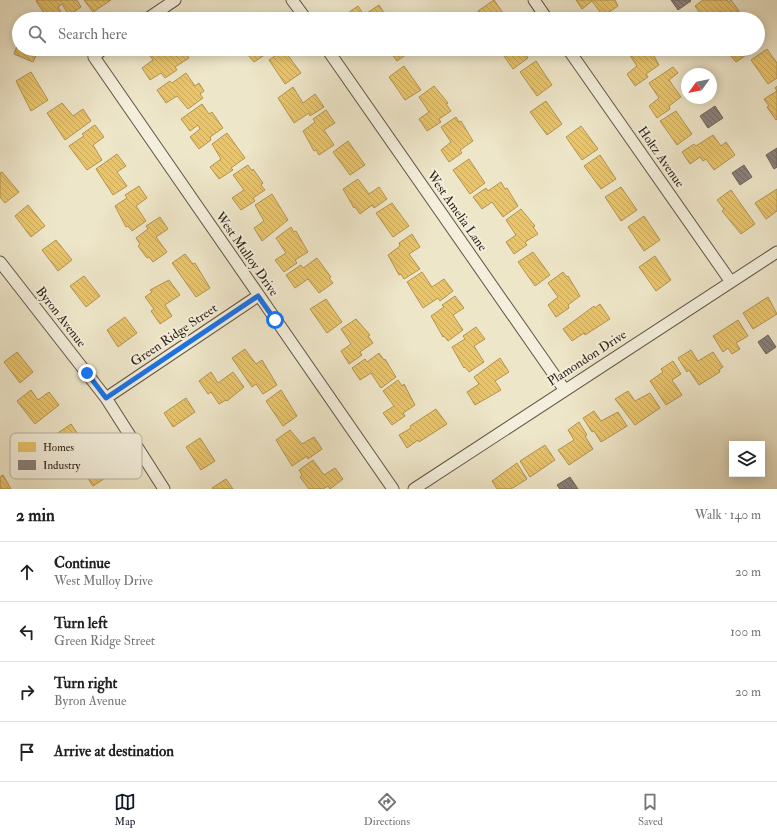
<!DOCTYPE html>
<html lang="en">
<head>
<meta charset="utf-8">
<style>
  :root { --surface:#fff; --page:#f6f6f6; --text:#222; --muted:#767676; --line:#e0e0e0; --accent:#111827 }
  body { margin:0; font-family:"IM FELL Double Pica",serif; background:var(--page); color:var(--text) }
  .controls { position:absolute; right:12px; bottom:12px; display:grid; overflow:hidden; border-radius:0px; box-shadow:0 2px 10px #0003 }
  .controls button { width:36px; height:36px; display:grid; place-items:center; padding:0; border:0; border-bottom:1px solid var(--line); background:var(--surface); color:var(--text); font:20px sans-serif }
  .compass { position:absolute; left:681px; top:68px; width:36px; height:36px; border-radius:50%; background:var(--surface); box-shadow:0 2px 10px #0003; rotate:237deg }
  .stop { position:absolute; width:12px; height:12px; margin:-9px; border:3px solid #1a73e8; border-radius:50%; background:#fff }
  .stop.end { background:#1a73e8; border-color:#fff; box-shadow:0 1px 4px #0008 }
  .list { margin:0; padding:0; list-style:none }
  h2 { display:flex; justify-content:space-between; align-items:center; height:52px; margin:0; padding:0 16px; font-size:17px }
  h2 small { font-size:13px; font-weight:400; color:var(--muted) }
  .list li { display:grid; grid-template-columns:26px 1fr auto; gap:12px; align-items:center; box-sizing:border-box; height:60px; padding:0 16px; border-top:1px solid var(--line) }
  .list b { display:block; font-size:15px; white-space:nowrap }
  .list p { margin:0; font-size:13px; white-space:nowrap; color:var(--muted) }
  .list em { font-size:13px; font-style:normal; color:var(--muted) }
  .icon { flex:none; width:22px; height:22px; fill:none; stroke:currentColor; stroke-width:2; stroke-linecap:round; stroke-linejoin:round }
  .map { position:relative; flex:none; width:777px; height:489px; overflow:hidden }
  .search { position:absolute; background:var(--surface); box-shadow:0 2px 10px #0003; left:12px; right:12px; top:12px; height:44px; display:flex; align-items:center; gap:10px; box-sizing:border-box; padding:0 14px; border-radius:22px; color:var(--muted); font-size:15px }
  .sheet { height:292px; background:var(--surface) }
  nav { display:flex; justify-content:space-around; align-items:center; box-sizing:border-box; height:56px; border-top:1px solid var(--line); background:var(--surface); font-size:11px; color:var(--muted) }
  nav a { display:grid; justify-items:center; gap:2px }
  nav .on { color:var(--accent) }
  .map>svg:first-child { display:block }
  .homes { fill:url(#homes-back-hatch); stroke:#b29451 }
  .industry { fill:url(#industry-back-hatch); stroke:#6f655e }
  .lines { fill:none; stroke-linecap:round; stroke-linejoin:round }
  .street-casing { stroke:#605444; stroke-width:13 }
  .street { stroke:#f4efdc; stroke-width:11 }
  .route { stroke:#1a73e8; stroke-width:5 }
  .labels { text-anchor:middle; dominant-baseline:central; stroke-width:4; stroke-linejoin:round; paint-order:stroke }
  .street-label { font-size:13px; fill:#302318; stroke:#f4efdc }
  .key { fill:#f4efdc; stroke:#b9b2a1; stroke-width:1 }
  .key-label { font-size:11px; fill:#302318 }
</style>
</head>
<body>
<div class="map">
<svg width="777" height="489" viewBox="0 0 777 489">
  <defs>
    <pattern id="homes-back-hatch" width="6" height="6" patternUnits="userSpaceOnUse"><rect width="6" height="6" fill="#e9c46a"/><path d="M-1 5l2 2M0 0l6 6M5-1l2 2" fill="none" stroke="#c8a85b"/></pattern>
    <pattern id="industry-back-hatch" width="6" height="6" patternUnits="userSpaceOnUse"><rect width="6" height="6" fill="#8a817c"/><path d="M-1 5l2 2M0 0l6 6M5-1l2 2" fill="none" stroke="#716965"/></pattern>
  </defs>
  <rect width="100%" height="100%" fill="#eee6c9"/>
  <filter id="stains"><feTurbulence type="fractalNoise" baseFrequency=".005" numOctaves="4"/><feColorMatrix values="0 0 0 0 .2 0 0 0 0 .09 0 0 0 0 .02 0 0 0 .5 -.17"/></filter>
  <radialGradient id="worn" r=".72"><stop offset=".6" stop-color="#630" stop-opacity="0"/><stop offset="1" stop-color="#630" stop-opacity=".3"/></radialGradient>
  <!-- homes -->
  <path class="homes" d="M 37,0 L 77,0 L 81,7 L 69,15 L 62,4 L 58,7 L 62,14 L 55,19 L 48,19 L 36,1 Z
    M 84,0 L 111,0 L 93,12 Z
    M 494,0 L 507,19 L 484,19 L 478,11 Z
    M 576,0 L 615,0 L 618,6 L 603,16 L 592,1 L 582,9 Z
    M 703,0 L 727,0 L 728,2 L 731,0 L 739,11 L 728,19 L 726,19 L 721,11 L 709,19 L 704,19 L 695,6 Z
    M 379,5 L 388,19 L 348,19 L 345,15 L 358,6 L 364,15 Z
    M 623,13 L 627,19 L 613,19 Z
    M 19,41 L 19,49 L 45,49 L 43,53 L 38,51 L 33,62 L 14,54 Z
    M 161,49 L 166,54 L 173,49 L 183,49 L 189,58 L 175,67 L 177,70 L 165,78 L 161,73 L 150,80 L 142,68 L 153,60 L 150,56 Z
    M 243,49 L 267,49 L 269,52 L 254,62 Z
    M 370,49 L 383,49 L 375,55 Z
    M 388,49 L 410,49 L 411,51 L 397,61 Z
    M 499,49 L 522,49 L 528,58 L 513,69 Z
    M 630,49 L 650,49 L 659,65 L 646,74 L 648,77 L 635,86 L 627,74 L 637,66 L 627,51 Z
    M 725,49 L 750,49 L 752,51 L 736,62 Z
    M 767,49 L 777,63 L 777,78 L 768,84 L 751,60 Z
    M 284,50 L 301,73 L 285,84 L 269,60 Z
    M 536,61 L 552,85 L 537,96 L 520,72 Z
    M 404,66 L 421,90 L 405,100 L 389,77 Z
    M 673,67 L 678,73 L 669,80 L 681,97 L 669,106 L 670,109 L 657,118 L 649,106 L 659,98 L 649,83 Z
    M 31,72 L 48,100 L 31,111 L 16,81 Z
    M 186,73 L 195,86 L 199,83 L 204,91 L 200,94 L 203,98 L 188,109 L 177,96 L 166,103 L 157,90 L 170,81 L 172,83 Z
    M 434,86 L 448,103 L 446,104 L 451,111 L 439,119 L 441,122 L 427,131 L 419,119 L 429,112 L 419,97 Z
    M 777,86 L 777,119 L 776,120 L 767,107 L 769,106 L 764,99 L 777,91 L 775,88 Z
    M 293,87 L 303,103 L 315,94 L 324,107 L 310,116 L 309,113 L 294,123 L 278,98 Z
    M 546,101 L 562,124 L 547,135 L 530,112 Z
    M 62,103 L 73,116 L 83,109 L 91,121 L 65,140 L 47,113 Z
    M 202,104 L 209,114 L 212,112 L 223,128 L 210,137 L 211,140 L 199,149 L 190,137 L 200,129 L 198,125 L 190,131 L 181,119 Z
    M 326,110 L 335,123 L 324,130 L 334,145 L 319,155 L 316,150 L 314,151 L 303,131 L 315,122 L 313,119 Z
    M 676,111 L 692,134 L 677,145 L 660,121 Z
    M 456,117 L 459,122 L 461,121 L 473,141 L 460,150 L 462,153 L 449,162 L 441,150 L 451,142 L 441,127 Z
    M 95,125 L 104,137 L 93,145 L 102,160 L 87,170 L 69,146 L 84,136 L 82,134 Z
    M 581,126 L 598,149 L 582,160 L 566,137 Z
    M 227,133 L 245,158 L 231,168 L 233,170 L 219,179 L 210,167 L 221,159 L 212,144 Z
    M 713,135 L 721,146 L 726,142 L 735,155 L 714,170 L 706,159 L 703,161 L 700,157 L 690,164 L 682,152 L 694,144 L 696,146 Z
    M 348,141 L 365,165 L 350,175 L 333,152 Z
    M 117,154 L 126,166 L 117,172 L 127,186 L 113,195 L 96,169 Z
    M 600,155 L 616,179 L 601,189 L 584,166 Z
    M 469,159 L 485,183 L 470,194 L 453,170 Z
    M 248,165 L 252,171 L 253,169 L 263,183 L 261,185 L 265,190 L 253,198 L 255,201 L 241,210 L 232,198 L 244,190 L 233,175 Z
    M 2,172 L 19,192 L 5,203 L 0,197 L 0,173 Z
    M 358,179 L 369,194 L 379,187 L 387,199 L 374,208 L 372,205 L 360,214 L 355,207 L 354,208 L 343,189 Z
    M 501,182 L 505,189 L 507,188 L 518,206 L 503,217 L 492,202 L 482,209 L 473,197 L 486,188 L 488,191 Z
    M 139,186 L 147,198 L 136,206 L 146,221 L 132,231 L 128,226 L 126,227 L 115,206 L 127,198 L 125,195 Z
    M 621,187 L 637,210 L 621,221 L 605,197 Z
    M 777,189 L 777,211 L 766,219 L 755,203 Z
    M 731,190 L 755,224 L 741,234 L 722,211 L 724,209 L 717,200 Z
    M 272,194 L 288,220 L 262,241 L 254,228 L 264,221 L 255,205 Z
    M 392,203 L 409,226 L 393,237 L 376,213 Z
    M 28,205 L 45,226 L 31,237 L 15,216 Z
    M 521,209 L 535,226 L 533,227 L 538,234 L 525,242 L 527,245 L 514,254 L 506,242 L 516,235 L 506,220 Z
    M 644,216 L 660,240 L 644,251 L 628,227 Z
    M 160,217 L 168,229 L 156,237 L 167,252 L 153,262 L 149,257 L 147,258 L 138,246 L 140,244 L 136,238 L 148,229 L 146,226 Z
    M 291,227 L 294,232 L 296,231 L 308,252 L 295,260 L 297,263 L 284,272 L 275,260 L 286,253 L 276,238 Z
    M 412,234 L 420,247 L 409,254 L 420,269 L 404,279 L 401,274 L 399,275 L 388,255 L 400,246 L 399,243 Z
    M 56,240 L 72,260 L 58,271 L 42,250 Z
    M 533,252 L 550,275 L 535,286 L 518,262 Z
    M 185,254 L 193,264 L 195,263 L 210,288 L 196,297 L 172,263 Z
    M 655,256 L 671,280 L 656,291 L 639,267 Z
    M 317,258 L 331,277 L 329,278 L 333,283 L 319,293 L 308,279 L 295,288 L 286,275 L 301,265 L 303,268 Z
    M 422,272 L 432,287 L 444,279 L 453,291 L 440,301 L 438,298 L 423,308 L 407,282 Z
    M 563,272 L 567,277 L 568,276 L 580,296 L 568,305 L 569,308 L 556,317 L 548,305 L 558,297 L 548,283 Z
    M 84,276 L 100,296 L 86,307 L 70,286 Z
    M 169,280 L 180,295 L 165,305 L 172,316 L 160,324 L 151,311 L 154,309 L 145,297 L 152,292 L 150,290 Z
    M 455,296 L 464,308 L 453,315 L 463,330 L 448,341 L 444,336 L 443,337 L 431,316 L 444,307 L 442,305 Z
    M 768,297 L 777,314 L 753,329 L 743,313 Z
    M 326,299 L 342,322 L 327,333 L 310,309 Z
    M 600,304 L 610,319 L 585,335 L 584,333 L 572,341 L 563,329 L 594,306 L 595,308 Z
    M 125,317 L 137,333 L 118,347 L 107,330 Z
    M 356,319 L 370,335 L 368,336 L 373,343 L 360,352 L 362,355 L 349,364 L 341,351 L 351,344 L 341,329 Z
    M 738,320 L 748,336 L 736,343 L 740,349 L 732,354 L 728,348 L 723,352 L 713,336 Z
    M 476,327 L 485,339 L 474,346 L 484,362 L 469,372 L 465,367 L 464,368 L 452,347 L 465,339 L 463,336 Z
    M 245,349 L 256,364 L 262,360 L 277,385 L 263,394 L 256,384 L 252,387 L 232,358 Z
    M 691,350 L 698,361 L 713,352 L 723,367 L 719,370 L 720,372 L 699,385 L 689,370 L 687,372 L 678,358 Z
    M 17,352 L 33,372 L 20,383 L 4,362 Z
    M 379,353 L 384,360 L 385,359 L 396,377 L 381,388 L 371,373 L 360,380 L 352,368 L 365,359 L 367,362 Z
    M 500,358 L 509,372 L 495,381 L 501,390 L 475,405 L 467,392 L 479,384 L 474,377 Z
    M 673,361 L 681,374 L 672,380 L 682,395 L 666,405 L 650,381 L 663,372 L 661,369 Z
    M 211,372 L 218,383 L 233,372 L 244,387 L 227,401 L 226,400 L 219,404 L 211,392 L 208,394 L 199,381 Z
    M 398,380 L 402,386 L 404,384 L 415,405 L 403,413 L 405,416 L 392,425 L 383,413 L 394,406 L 383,391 Z
    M 31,390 L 38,400 L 49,392 L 59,405 L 35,424 L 17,401 Z
    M 281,390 L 297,416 L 283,426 L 266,401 Z
    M 628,391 L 635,401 L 650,393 L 660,408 L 635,425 L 615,399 Z
    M 186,398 L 195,412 L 173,427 L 164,413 Z
    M 436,409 L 447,424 L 419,442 L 418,440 L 407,448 L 399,435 L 411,428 L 410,426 Z
    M 594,411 L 601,421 L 618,412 L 627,426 L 601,442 L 594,431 L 592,432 L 583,418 Z
    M 579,422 L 587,435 L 585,436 L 593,449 L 569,465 L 558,450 L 574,440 L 568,430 Z
    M 71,424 L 82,440 L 63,453 L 52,437 Z
    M 290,430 L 302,444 L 314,437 L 322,449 L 308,459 L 307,456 L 292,466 L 276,440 Z
    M 200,438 L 215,461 L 201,470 L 186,447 Z
    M 545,445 L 555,460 L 530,477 L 520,461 Z
    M 91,453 L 107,477 L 93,486 L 77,462 Z
    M 313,460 L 324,475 L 335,468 L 343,479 L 330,489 L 328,486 L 323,489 L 309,489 L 300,477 L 302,475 L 299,470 Z
    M 517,463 L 527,479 L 511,489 L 497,489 L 492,481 Z
    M 3,475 L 11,489 L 0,489 L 0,477 Z
    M 226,479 L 233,489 L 213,489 L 212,488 Z"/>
  <!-- industry -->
  <path class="industry" d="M 671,0 L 690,0 L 691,1 L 678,10 Z
    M 715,106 L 723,118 L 708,128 L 700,116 Z
    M 777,148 L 777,167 L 774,169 L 766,155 Z
    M 744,165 L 752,177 L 740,185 L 732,173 Z
    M 768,335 L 776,347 L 766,354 L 758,342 Z
    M 570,477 L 578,489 L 560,489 L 557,485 Z"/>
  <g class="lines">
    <defs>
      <path id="street" d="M 292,0 L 306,19
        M 534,0 L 547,19
        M 147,19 L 175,0
        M 103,49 L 94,57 L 393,489
        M 327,49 L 564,389
        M 568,49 L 731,282
        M 0,262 L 106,398 L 164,489
        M 106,398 L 258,296
        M 414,489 L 777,252"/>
    </defs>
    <!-- street casing -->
    <use href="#street" class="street-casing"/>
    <!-- street -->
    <use href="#street" class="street"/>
  </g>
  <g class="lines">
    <!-- route -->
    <path class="route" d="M 87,373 L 106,398 L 258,296 L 275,320"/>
  </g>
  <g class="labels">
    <!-- street labels -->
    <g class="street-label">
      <text transform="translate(661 157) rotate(55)">Holtz Avenue</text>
      <text transform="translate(457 211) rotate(55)">West Amelia Lane</text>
      <text transform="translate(247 254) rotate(55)">West Mulloy Drive</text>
      <text transform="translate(61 317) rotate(52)">Byron Avenue</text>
      <text transform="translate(174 335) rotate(-34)">Green Ridge Street</text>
      <text transform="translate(587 358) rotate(-33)">Plamondon Drive</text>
    </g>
  </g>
  <!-- legend -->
  <rect x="10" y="433" width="132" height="46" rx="6" class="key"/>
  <rect x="18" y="442" width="18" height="10" fill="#e9c46a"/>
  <rect x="18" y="460" width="18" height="10" fill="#8a817c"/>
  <g class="key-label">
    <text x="43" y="451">Homes</text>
    <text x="43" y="469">Industry</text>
  </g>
  <rect width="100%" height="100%" filter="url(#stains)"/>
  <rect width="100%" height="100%" fill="url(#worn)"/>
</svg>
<div class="controls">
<button><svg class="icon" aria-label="layers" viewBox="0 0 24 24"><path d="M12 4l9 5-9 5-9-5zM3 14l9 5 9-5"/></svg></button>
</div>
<svg class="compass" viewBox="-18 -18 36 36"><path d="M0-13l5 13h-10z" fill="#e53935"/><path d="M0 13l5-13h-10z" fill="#767676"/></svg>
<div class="stop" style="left:275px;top:320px"></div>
<div class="stop end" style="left:87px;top:373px"></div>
<div class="search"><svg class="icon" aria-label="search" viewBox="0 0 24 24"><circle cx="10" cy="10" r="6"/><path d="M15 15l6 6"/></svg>Search here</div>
</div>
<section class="sheet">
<h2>2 min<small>Walk · 140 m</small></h2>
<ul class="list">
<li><svg class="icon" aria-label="ahead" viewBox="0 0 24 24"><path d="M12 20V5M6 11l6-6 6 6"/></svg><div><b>Continue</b><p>West Mulloy Drive</p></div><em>20 m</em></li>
<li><svg class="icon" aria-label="left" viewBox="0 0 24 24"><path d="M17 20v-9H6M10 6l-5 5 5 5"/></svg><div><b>Turn left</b><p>Green Ridge Street</p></div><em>100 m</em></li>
<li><svg class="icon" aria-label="right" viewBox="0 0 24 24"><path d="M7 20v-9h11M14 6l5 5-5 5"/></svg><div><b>Turn right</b><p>Byron Avenue</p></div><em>20 m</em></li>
<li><svg class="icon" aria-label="arrive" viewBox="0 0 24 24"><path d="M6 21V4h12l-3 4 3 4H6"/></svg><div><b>Arrive at destination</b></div></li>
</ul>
</section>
<nav>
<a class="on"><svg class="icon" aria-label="map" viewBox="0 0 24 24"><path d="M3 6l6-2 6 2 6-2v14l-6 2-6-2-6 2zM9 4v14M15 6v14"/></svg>Map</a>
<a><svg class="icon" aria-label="directions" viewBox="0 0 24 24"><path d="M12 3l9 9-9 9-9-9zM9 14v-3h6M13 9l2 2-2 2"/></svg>Directions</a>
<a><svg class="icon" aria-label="saved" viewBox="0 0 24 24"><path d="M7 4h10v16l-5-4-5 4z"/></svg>Saved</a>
</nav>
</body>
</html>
